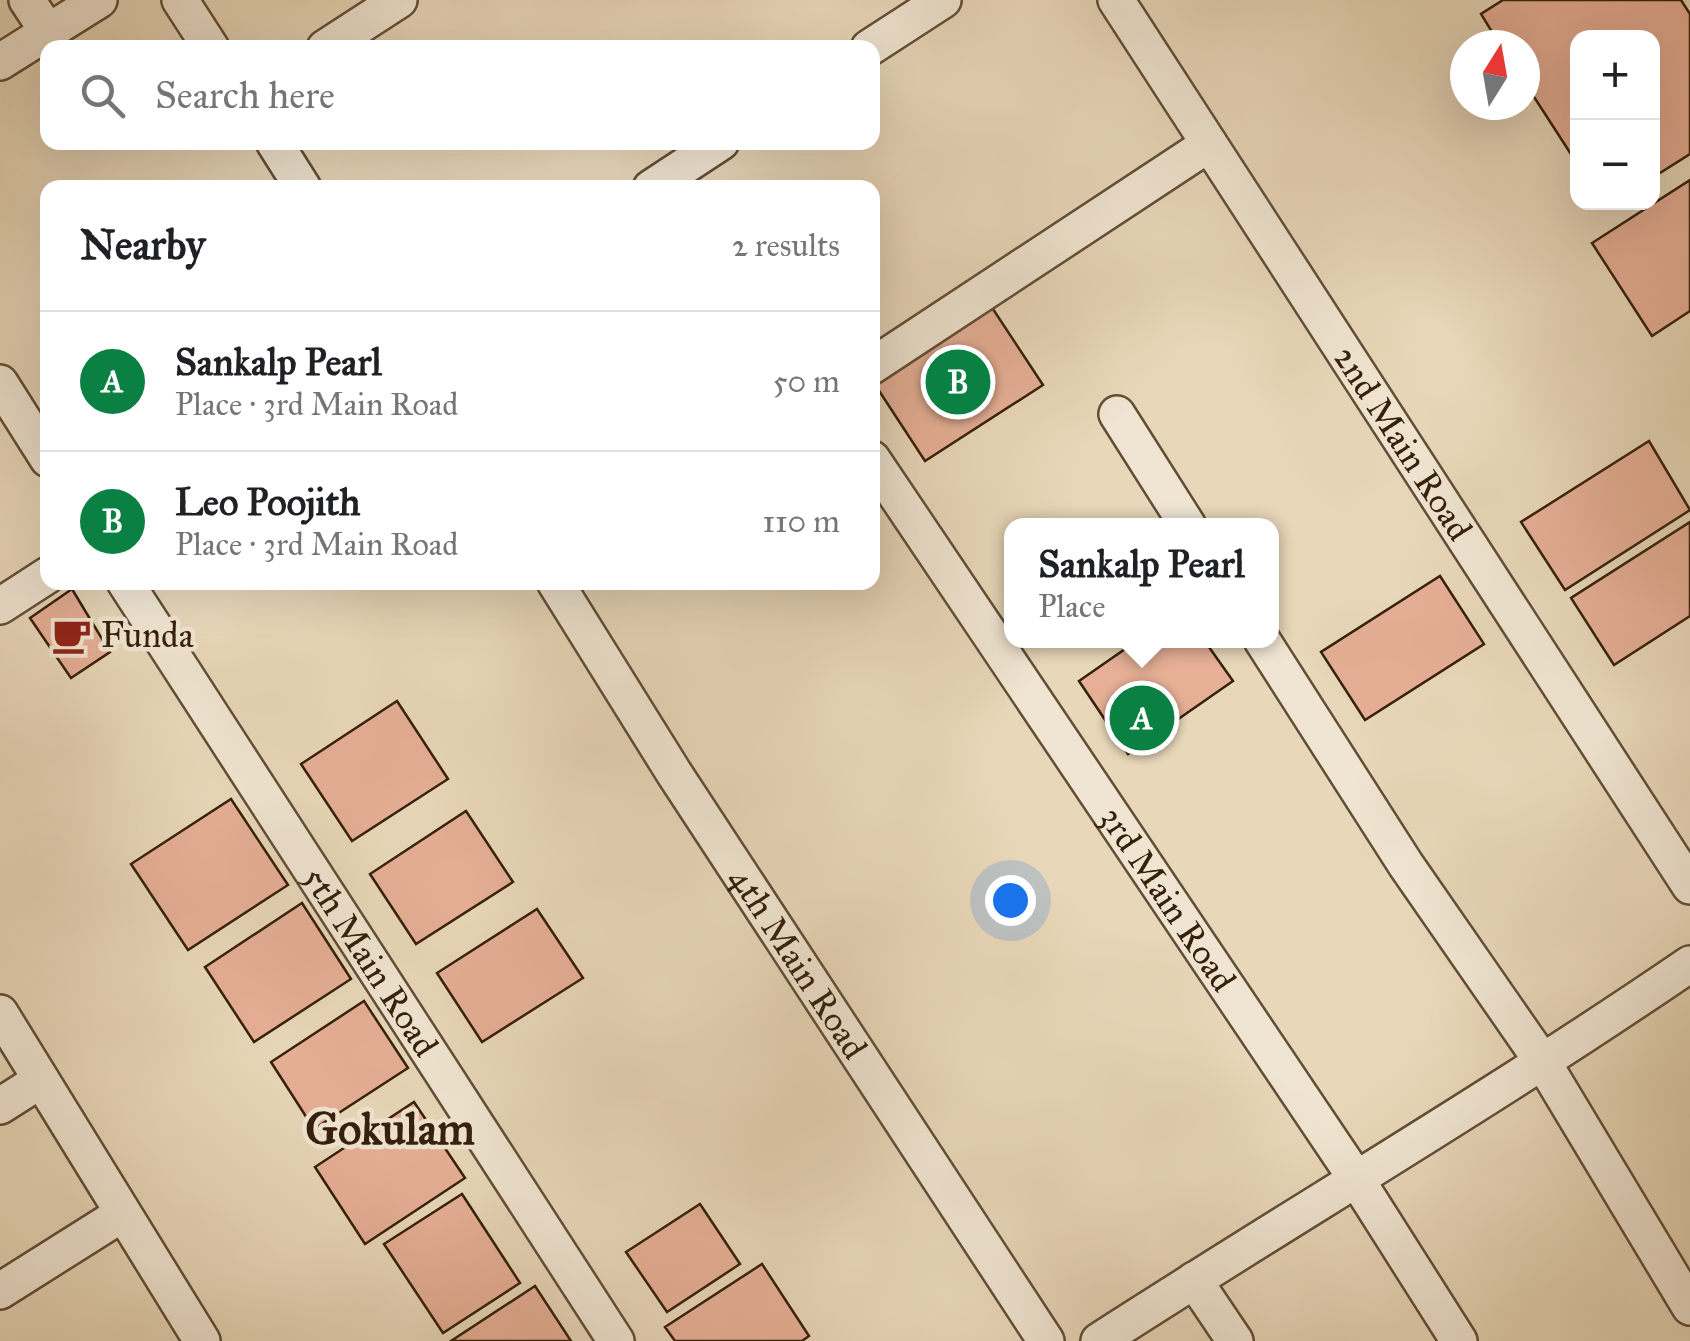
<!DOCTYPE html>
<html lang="en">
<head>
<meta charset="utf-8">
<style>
  :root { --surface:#fff; --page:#f6f6f6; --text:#202124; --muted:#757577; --line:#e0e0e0; --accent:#0b8043 }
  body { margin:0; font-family:"IM FELL Great Primer",serif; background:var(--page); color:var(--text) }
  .controls { position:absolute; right:30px; top:30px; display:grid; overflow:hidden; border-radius:20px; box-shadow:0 10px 40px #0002 }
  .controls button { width:90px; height:90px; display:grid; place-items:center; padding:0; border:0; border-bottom:2px solid var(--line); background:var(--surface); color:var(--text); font:50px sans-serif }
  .compass { position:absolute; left:1450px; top:30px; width:90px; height:90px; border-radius:50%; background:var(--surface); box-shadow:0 10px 40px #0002; rotate:11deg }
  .you { position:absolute; left:1010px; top:900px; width:35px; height:35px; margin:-25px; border:8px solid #fff; border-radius:50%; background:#1a73e8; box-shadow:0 0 0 15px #1a73e833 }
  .badge { display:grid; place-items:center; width:65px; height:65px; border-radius:50%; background:var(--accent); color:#fff; font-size:32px; font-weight:700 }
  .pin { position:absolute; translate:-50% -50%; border:5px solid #fff; box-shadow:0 2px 10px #0006 }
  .popup { position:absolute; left:1004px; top:518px; width:275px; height:130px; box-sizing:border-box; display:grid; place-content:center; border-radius:20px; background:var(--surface); filter:drop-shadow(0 2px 8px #0005); font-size:32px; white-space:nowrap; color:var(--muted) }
  .popup b { font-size:38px; color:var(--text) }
  .popup::after { content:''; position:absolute; left:50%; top:100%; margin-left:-20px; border:20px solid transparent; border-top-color:var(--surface) }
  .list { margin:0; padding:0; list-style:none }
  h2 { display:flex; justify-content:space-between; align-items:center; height:130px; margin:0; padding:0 40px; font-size:42px }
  h2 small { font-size:32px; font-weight:400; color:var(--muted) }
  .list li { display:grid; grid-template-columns:65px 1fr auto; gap:30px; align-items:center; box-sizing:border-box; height:140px; padding:0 40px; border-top:2px solid var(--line) }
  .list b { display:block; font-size:38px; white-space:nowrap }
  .list p { margin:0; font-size:32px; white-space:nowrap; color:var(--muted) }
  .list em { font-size:32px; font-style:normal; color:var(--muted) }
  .icon { flex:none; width:55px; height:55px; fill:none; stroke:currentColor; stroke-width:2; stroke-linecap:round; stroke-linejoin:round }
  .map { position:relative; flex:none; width:1690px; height:1341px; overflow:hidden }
  .search { position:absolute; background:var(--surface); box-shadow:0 10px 40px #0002; left:40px; top:40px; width:840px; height:110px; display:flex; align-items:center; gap:25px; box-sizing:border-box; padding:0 35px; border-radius:20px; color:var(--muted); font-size:38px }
  .panel { position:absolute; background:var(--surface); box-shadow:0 10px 40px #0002; left:40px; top:180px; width:840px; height:410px; border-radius:20px }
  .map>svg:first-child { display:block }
  .building { fill:#e6af96; stroke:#35200a; stroke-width:2.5 }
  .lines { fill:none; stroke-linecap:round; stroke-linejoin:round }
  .street-casing { stroke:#624e36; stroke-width:40 }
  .street { stroke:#f0e5d2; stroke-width:35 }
  .labels { text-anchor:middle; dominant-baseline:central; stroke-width:9; stroke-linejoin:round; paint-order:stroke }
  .street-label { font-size:35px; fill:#35200a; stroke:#f0e5d2 }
  .poi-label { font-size:35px; fill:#35200a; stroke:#f0e5d2; text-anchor:start }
  .district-label { font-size:45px; font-weight:bold; fill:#35200a; stroke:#f0e5d2 }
</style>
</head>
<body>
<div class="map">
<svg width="1690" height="1341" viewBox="0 0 1690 1341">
  <rect width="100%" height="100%" fill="#e8d7b9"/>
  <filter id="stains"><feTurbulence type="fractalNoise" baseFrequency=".002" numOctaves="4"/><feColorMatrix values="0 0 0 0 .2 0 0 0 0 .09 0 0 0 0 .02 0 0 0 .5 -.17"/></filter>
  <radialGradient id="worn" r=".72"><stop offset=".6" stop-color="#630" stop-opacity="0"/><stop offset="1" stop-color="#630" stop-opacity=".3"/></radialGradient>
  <!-- building -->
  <path class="building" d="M 1503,0 L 1681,0 L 1690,14 L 1690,154 L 1652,178 L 1652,38 L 1578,38 L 1578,165 L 1525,83 L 1525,45 L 1500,45 L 1481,14 Z
    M 1690,180 L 1690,311 L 1652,336 L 1592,243 Z
    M 989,303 L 1043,385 L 925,461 L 872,380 Z
    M 1649,441 L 1690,510 L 1565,590 L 1521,522 Z
    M 1690,522 L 1690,616 L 1614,665 L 1571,598 Z
    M 1440,576 L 1484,644 L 1365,720 L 1321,652 Z
    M 72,589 L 110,652 L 71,678 L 30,618 Z
    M 1138,640 L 1204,640 L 1233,681 L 1128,754 L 1079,681 Z
    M 397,701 L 448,779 L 352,841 L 301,764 Z
    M 231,799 L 288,885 L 188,950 L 131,864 Z
    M 466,811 L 513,882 L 416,944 L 370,874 Z
    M 302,903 L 351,979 L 254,1042 L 205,967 Z
    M 537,909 L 583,978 L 482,1042 L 437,973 Z
    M 364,1001 L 408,1068 L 314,1129 L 271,1062 Z
    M 414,1102 L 465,1178 L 365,1244 L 315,1167 Z
    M 462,1194 L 520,1283 L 443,1333 L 384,1244 Z
    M 700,1204 L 740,1264 L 667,1312 L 626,1252 Z
    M 762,1264 L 809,1336 L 802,1341 L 675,1341 L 665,1327 Z
    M 535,1286 L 571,1341 L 451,1341 Z"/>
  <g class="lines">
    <defs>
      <g id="street">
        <path d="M 27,0 L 48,32"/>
        <path d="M 180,0 L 211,48"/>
        <path id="s1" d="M 1116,0 L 1690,886"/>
        <path d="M 325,48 L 399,0"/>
        <path d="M 869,48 L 943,0"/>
        <path d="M 0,62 L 99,0"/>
        <path d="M 274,142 L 303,188"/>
        <path d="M 651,188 L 721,142"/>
        <path d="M 872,366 L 1209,144"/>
        <path d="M 0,383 L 48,459"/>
        <path d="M 1117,414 L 1188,526"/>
        <path id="s2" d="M 872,459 L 1355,1177 L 1459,1341"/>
        <path id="s3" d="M 125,582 L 616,1341"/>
        <path id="s4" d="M 555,582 L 674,773 L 1046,1341"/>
        <path d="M 0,606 L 48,575"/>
        <path d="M 1262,640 L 1406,865 L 1544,1064 L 1690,1307"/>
        <path d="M 0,1013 L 202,1341"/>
        <path d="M 0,1106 L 41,1080"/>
        <path d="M 1194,1280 L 1235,1341"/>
        <path d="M 0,1291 L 122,1214"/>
        <path d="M 1099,1341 C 1296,1214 1497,1096 1690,964"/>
      </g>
    </defs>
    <!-- street casing -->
    <use href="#street" class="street-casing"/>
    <!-- street -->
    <use href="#street" class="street"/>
  </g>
  <!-- icons -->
  <defs>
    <symbol id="cafe-bare" viewBox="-9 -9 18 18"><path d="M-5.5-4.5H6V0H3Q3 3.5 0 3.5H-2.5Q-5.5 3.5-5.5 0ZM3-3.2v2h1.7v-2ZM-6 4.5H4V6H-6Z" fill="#8f2418" stroke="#f0e5d2" stroke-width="2.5" paint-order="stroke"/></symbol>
  </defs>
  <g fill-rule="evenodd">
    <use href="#cafe-bare" x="44" y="608" width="55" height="55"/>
  </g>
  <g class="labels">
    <!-- street labels -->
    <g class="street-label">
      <text stroke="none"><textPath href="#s1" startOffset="528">2nd Main Road</textPath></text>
      <text stroke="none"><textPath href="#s2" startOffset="530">3rd Main Road</textPath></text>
      <text stroke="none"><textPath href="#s3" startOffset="452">5th Main Road</textPath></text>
      <text stroke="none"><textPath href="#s4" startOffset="452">4th Main Road</textPath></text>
    </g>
    <!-- poi labels -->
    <g class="poi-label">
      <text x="101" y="635">Funda</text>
    </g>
    <!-- district labels -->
    <g class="district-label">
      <text x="390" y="1128">Gokulam</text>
    </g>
  </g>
  <rect width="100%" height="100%" filter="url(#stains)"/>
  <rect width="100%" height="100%" fill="url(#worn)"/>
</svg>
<div class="controls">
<button>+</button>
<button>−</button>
</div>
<svg class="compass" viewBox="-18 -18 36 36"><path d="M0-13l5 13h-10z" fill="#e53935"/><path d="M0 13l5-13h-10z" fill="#757577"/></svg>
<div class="you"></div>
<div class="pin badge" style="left:1142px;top:718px">A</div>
<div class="popup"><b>Sankalp Pearl</b>Place</div>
<div class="pin badge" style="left:958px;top:382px">B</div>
<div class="search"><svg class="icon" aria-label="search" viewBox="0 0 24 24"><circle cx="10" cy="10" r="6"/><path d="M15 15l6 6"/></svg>Search here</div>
<section class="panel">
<h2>Nearby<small>2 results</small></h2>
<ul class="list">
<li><span class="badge">A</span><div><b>Sankalp Pearl</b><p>Place · 3rd Main Road</p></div><em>50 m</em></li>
<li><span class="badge">B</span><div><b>Leo Poojith</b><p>Place · 3rd Main Road</p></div><em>110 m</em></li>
</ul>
</section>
</div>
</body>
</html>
